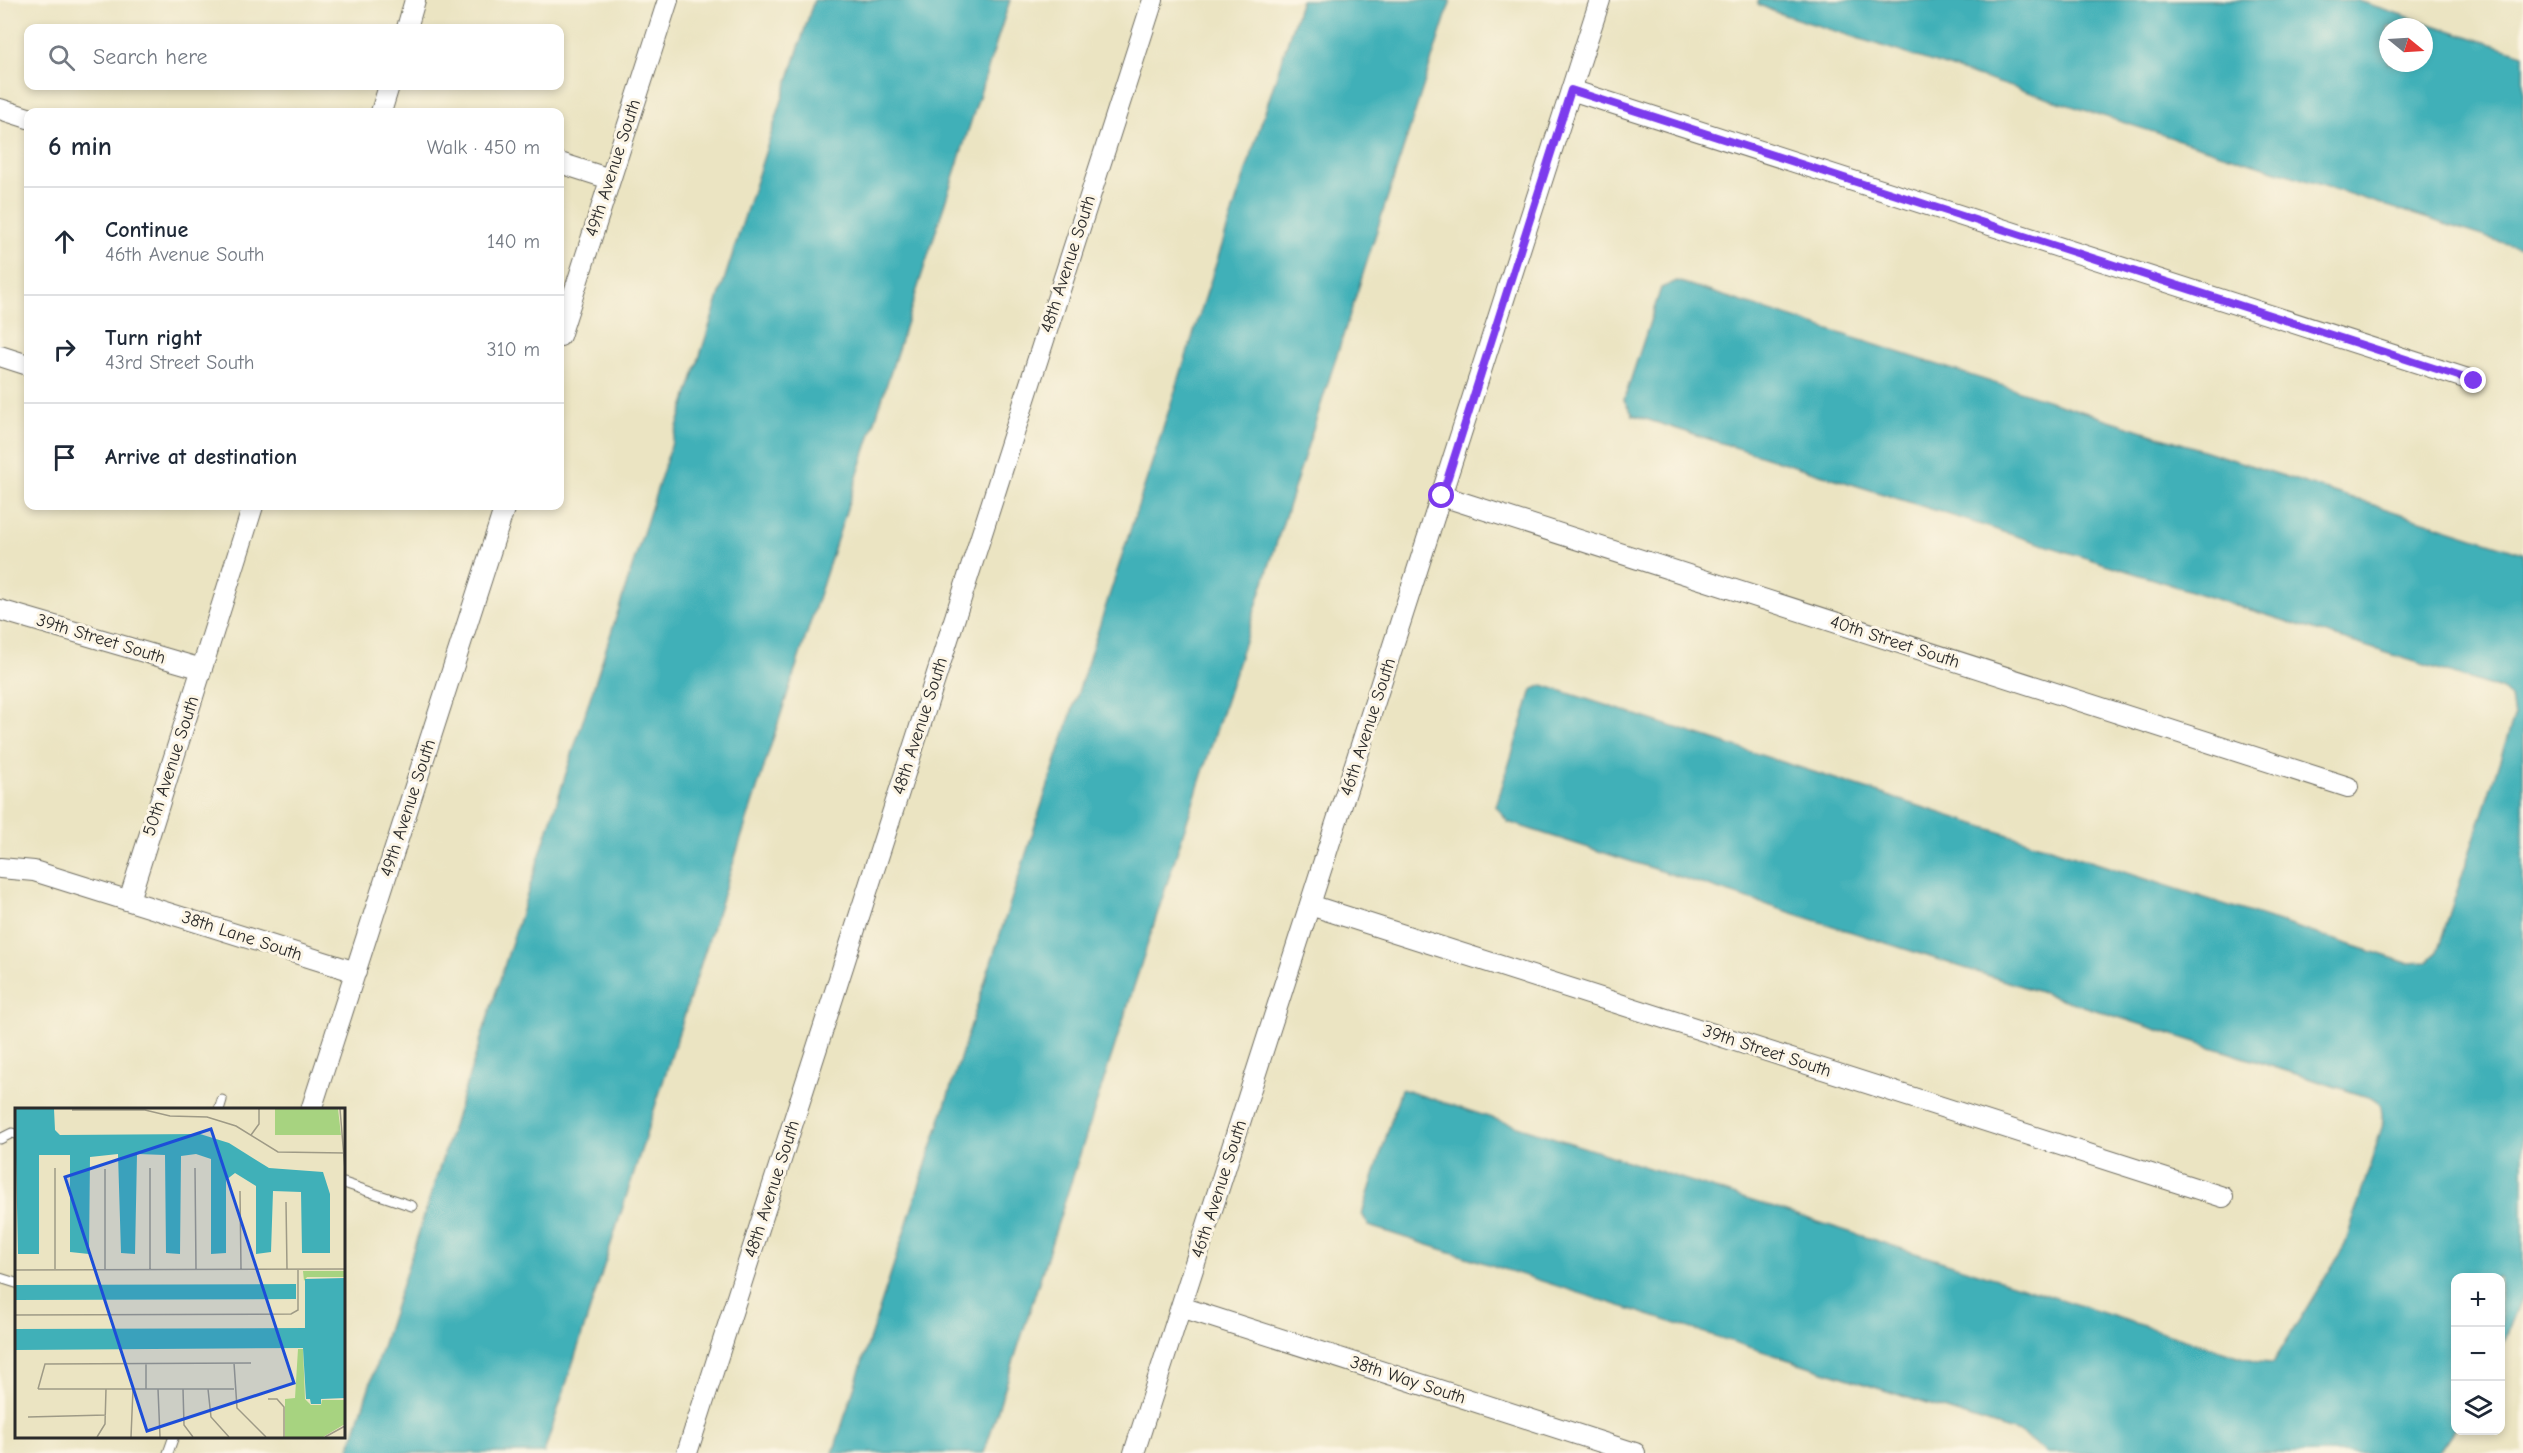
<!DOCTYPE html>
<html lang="en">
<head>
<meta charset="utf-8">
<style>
  :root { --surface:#fff; --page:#f6f6f7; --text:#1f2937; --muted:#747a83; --line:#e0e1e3 }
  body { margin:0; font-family:"Comic Neue",sans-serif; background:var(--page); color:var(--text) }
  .controls { position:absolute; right:18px; bottom:18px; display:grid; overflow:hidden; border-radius:12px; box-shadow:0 3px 9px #0003 }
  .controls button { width:54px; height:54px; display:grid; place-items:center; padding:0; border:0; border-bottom:2px solid var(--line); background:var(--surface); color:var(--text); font:30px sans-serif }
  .compass { position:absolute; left:2379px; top:18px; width:54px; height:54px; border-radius:50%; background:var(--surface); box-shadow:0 3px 9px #0003; rotate:108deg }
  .stop { position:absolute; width:18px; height:18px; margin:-14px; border:4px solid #7c3aed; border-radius:50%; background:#fff }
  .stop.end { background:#7c3aed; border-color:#fff; box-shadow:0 2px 6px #0008 }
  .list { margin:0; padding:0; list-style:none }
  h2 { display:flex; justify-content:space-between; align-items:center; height:78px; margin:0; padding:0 24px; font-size:26px }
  h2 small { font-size:20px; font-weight:400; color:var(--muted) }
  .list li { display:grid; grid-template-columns:39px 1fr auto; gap:18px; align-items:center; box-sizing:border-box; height:108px; padding:0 24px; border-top:2px solid var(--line) }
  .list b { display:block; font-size:22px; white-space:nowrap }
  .list p { margin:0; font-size:20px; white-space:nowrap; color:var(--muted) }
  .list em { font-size:20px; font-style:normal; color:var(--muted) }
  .icon { flex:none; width:33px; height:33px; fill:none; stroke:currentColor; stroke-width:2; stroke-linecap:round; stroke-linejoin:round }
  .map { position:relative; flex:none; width:2523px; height:1453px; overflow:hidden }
  .search { position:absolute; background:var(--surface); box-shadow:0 3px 9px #0003; left:24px; top:24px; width:540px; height:66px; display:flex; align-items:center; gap:15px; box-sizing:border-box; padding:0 21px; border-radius:12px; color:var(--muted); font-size:22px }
  .panel { position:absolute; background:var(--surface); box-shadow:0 3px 9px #0003; left:24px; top:108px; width:540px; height:402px; border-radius:12px }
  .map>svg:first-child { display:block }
  .water { fill:#40b0b8; stroke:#366e72; stroke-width:1.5; fill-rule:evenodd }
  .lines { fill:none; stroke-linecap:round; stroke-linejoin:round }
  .lane-casing { stroke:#6e6c60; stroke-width:11 }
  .street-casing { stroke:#6e6c60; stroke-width:22 }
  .lane { stroke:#fff; stroke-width:9 }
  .street { stroke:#fff; stroke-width:20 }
  .route { stroke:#7c3aed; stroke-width:8 }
  .labels { text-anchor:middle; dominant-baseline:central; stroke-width:6; stroke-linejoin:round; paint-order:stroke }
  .street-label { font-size:18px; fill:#2b2b2b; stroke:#fcf5e5 }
  .inset-road { fill:none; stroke:#9e9a86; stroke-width:1.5 }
  .view { fill:#1d4ed8; fill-opacity:0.15; stroke:#1d4ed8; stroke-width:3 }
  .inset-edge { fill:none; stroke:#2b2b2b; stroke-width:3 }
</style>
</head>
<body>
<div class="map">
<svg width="2523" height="1453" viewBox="0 0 2523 1453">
  <rect width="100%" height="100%" fill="#fcf5e5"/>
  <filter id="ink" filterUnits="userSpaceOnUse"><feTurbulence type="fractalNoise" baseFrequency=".0167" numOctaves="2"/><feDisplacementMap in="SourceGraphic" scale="12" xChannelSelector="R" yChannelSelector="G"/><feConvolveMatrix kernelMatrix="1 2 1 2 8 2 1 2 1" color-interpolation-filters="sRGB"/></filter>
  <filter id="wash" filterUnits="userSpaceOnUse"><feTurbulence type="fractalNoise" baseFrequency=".008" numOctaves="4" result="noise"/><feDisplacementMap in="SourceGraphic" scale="24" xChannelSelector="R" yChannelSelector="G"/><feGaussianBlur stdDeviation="1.35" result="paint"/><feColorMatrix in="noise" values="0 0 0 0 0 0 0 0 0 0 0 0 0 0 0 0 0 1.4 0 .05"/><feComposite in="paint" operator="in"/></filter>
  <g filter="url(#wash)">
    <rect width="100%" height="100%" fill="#ebe4c2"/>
    <!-- water -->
    <path class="water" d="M 814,0 L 1010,0 L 544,1453 L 348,1453 Z
      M 1301,0 L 1451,0 L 984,1453 L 833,1453 Z
      M 1758,0 L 2356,0 L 2523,54 L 2523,249 L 1775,12 L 1758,4 ZM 2388,27 L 2424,27 L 2424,63 L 2388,63 Z
      M 1677,281 L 2523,553 L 2523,1294 L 2501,1349 L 2500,1278 L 2456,1278 L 2455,1428 L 2438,1453 L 2046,1453 L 2022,1434 L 1369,1226 L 1362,1214 L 1401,1089 L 2257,1362 L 2273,1363 L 2345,1245 L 2383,1124 L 2381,1105 L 2371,1098 L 1508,822 L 1496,806 L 1532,690 L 1543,685 L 2407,963 L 2427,962 L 2437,952 L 2514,717 L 2511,698 L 2501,689 L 1633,415 L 1624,400 L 1661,288 Z"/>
  </g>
  <g filter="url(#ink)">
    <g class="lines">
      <defs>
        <path id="lane" d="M 219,1110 L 222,1100
          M 0,1139 L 12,1133 L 16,1134
          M 344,1183 L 412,1206
          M 0,1278 L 16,1283
          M 168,1453 L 174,1436"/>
        <path id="street" d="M 407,28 L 415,0
          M 1571,90 L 2474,381
          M 0,109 L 28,118
          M 381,112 L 389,86
          M 560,163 L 610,179
          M 560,336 L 668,0
          M 0,356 L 28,365
          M 1442,496 L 2348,787
          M 0,610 L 202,669
          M 0,868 L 34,871 L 356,972
          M 129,900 L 253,506
          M 1310,905 L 2223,1197
          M 311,1110 L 505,506
          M 1181,1307 L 1635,1453
          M 687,1453 L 1153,0
          M 1134,1453 L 1600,0"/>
      </defs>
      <!-- lane casing -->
      <use href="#lane" class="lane-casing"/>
      <!-- street casing -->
      <use href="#street" class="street-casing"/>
      <!-- lane -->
      <use href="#lane" class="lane"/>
      <!-- street -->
      <use href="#street" class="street"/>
    </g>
  </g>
  <g class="lines" filter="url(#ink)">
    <!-- route -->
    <path class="route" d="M 1442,496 L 1571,90 L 2474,381"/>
  </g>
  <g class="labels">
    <!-- street labels -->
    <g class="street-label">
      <text transform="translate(613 168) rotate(-72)">49th Avenue South</text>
      <text transform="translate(1068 264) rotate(-72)">48th Avenue South</text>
      <text transform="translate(101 639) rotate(17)">39th Street South</text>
      <text transform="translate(1895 642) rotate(18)">40th Street South</text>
      <text transform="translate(920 726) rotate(-72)">48th Avenue South</text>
      <text transform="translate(1368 727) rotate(-72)">46th Avenue South</text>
      <text transform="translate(171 766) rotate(-72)">50th Avenue South</text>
      <text transform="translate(408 808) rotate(-72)">49th Avenue South</text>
      <text transform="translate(242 936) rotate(18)">38th Lane South</text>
      <text transform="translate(1767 1051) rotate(18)">39th Street South</text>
      <text transform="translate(772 1189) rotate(-72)">48th Avenue South</text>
      <text transform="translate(1219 1189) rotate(-72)">46th Avenue South</text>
      <text transform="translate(1408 1380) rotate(18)">38th Way South</text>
    </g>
  </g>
  <!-- overview -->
  <g transform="translate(15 1108)">
    <rect width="330" height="330" fill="#ebe4c2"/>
    <path d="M 260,1 L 323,1 L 326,27 L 260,27 ZM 288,163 L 330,163 L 330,169 L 292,169 L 289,173 ZM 283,241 L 288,241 L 290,291 L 296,297 L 306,297 L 307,292 L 330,292 L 330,316 L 308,329 L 270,329 L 270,291 L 280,290 Z" fill="#a7d380"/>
    <path d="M 0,1 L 39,1 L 40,22 L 45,27 L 185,26 L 214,35 L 254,60 L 308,64 L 315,86 L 315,145 L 287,145 L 286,84 L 258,83 L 256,144 L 241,146 L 241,78 L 220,65 L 211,72 L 211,145 L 196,146 L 196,51 L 181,46 L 166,48 L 165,146 L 151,145 L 150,47 L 122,46 L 120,146 L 106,145 L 103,46 L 75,49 L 74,146 L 55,144 L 55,47 L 24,47 L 24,146 L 3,146 ZM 330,170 L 330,290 L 306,291 L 306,296 L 296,296 L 295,291 L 291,291 L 288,240 L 0,242 L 0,221 L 290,220 L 290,171 ZM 281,176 L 281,191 L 0,192 L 0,177 Z" fill="#40b0b8"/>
    <path class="inset-road" d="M 325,1 L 330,62M 57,2 L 130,2 L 155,8 L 192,9 L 221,18 L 263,44 L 330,45M 236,27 L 244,16 L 244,1M 40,60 L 40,161M 135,60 L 135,161M 180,60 L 181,161M 90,61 L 90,162M 225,83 L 226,161M 271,94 L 272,161M 0,162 L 330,161M 0,207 L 276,206 L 283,202 L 283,161M 219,255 L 222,300 L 251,329M 131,256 L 131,281M 23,281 L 30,256 L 236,255M 23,281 L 219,281M 143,281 L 145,329M 168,281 L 169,317 L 178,329M 193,281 L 196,309 L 214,329M 253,291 L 262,291 L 269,299 L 269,329M 13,309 L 91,307M 82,329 L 90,316 L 91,281M 116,329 L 118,281M 310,329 L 330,318"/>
    <path class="view" d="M 196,21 L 279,275 L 132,323 L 50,69 Z"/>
    <rect width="330" height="330" class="inset-edge"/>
  </g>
</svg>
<div class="controls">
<button>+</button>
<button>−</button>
<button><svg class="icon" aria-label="layers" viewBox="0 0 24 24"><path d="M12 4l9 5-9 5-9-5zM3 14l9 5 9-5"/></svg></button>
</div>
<svg class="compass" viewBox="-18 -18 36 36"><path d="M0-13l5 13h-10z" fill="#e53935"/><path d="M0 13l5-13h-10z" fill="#747a83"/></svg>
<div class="stop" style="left:1442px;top:496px"></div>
<div class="stop end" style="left:2474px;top:381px"></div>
<div class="search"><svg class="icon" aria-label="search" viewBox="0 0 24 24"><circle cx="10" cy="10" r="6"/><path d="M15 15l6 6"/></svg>Search here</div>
<section class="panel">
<h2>6 min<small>Walk · 450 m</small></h2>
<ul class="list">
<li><svg class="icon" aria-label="ahead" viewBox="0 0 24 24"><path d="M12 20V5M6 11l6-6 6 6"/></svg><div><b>Continue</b><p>46th Avenue South</p></div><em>140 m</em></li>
<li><svg class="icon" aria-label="right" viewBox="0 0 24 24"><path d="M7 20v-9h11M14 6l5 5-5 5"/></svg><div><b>Turn right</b><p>43rd Street South</p></div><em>310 m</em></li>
<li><svg class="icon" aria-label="arrive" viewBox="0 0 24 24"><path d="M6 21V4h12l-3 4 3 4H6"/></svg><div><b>Arrive at destination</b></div></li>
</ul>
</section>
</div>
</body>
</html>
